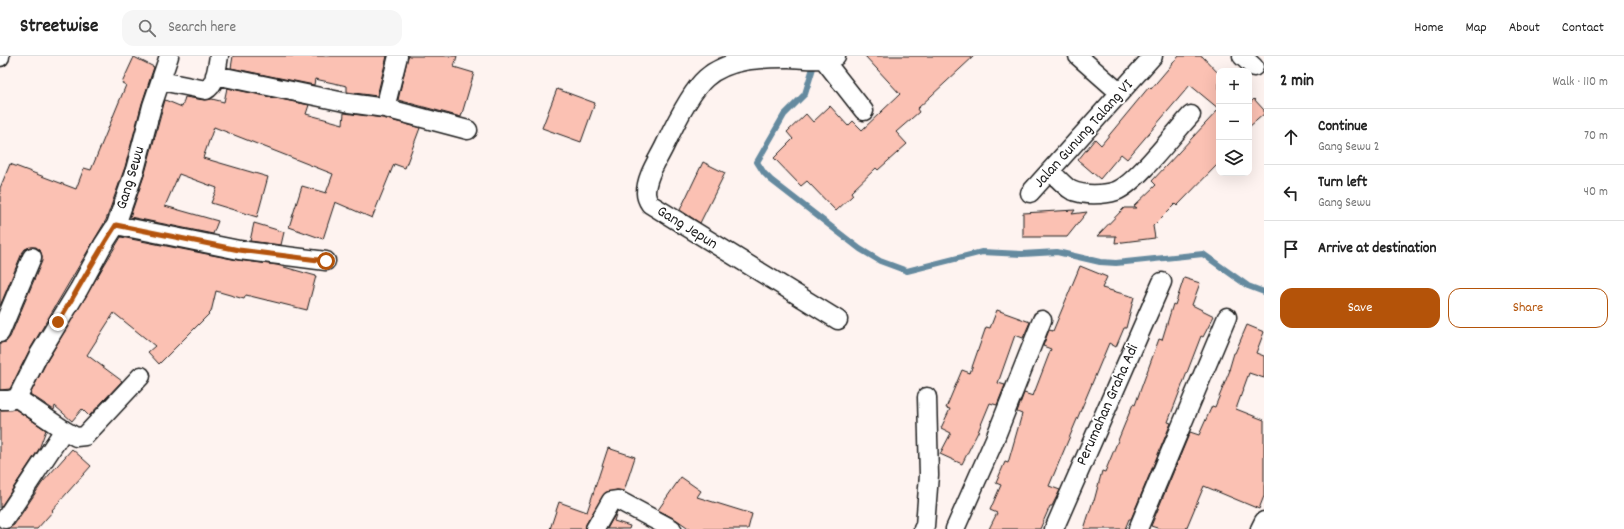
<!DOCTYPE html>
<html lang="en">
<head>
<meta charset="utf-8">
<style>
  :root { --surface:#fff; --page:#f6f6f6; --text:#222; --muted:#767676; --line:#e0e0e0; --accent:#b45309 }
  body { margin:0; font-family:Dekko,sans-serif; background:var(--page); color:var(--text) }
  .controls { position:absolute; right:12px; top:12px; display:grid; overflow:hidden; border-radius:8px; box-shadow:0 4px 16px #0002 }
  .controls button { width:36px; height:36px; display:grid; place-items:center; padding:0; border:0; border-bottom:1px solid var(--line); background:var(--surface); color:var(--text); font:20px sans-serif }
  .stop { position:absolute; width:12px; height:12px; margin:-9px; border:3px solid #b45309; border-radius:50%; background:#fff }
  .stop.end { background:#b45309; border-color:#fff; box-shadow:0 1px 4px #0008 }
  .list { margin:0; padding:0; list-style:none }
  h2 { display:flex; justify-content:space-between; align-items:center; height:52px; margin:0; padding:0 16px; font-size:17px }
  h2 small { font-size:13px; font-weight:400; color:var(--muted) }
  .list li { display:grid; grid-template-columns:26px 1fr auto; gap:12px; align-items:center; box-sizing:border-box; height:56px; padding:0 16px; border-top:1px solid var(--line) }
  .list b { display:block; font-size:15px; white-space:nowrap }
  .list p { margin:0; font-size:13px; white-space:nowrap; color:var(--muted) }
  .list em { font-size:13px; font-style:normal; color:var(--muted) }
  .actions { display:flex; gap:8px; padding:12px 16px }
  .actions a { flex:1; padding:9px 0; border:1px solid var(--accent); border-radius:12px; text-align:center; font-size:14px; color:var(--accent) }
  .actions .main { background:var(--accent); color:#fff }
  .icon { flex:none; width:22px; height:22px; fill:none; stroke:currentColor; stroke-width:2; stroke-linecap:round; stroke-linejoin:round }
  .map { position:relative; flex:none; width:1264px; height:473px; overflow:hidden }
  header { display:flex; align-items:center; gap:24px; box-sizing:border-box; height:56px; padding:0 20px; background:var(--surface); border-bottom:1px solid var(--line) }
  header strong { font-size:19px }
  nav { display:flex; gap:22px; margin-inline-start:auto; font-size:14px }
  .search { width:280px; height:36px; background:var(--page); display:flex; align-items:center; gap:10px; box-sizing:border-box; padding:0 14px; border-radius:12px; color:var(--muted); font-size:15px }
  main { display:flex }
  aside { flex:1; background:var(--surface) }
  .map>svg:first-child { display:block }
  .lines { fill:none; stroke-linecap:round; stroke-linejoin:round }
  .stream { stroke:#658a9f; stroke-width:6 }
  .building { fill:#fbc1b3; stroke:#1c1c1c }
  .minor-casing { stroke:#1c1c1c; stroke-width:21 }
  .minor { stroke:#fff; stroke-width:18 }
  .route { stroke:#b45309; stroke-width:5 }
  .labels { text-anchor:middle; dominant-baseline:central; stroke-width:4; stroke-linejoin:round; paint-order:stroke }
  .street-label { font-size:16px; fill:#1c1c1c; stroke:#fff }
</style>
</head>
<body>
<header>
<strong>Streetwise</strong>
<div class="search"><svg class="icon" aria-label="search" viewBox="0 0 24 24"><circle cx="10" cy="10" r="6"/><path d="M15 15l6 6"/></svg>Search here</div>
<nav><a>Home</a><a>Map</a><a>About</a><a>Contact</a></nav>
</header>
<main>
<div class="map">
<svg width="1264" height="473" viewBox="0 0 1264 473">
  <rect width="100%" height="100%" fill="#fef3f0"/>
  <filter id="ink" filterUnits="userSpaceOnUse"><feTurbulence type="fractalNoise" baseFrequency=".025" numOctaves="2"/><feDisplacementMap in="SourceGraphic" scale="8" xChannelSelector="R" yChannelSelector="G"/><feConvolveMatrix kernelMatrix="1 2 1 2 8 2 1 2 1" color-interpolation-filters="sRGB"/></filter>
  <g filter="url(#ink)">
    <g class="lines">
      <!-- stream -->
      <path class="stream" d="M 812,6 L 813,12 L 805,38 L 784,59 L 757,106 L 764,117 L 771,124 L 860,193 L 880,205 L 907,215 L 982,196 L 1022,198 L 1057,196 L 1100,206 L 1116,207 L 1203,198 L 1248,230 L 1264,236"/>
    </g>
    <!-- building -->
    <path class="building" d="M 233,0 L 387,0 L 377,40 L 347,36 L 347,30 L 315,23 L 314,29 L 231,12 Z
      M 408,0 L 457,0 L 454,11 L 474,17 L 461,61 L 398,44 Z
      M 865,0 L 974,0 L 917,53 L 919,56 L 896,76 L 907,88 L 878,114 L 876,112 L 851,136 L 853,139 L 836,155 L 807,125 L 801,130 L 774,102 L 793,83 L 787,76 L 806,58 L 813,66 L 830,50 L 848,70 L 853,65 L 862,74 L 900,38 Z
      M 1179,0 L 1202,0 L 1219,18 L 1219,107 L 1177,150 L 1175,148 L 1153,170 L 1155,182 L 1115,187 L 1116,180 L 1097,180 L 1124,152 L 1137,152 L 1134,150 L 1156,129 L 1152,125 L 1219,53 L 1190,29 L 1127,103 L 1121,98 L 1100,123 L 1078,104 L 1095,83 L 1101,89 L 1149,31 L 1151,33 Z
      M 134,1 L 154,11 L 142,47 L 125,111 L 106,164 L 29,295 L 10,333 L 0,334 L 0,287 L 6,286 L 10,281 L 42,205 L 42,200 L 40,194 L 36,191 L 30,191 L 25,193 L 22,197 L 0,250 L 0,132 L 10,108 L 76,133 L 84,112 L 91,114 L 126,29 L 122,27 Z
      M 227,32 L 309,49 L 306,58 L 343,68 L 344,57 L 383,62 L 420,72 L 405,112 L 394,108 L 372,162 L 335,146 L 323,183 L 289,171 L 302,130 L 326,137 L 333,118 L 214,71 L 203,102 L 268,121 L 257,161 L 211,147 L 217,132 L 179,118 L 165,150 L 218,165 L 213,178 L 130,161 L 145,117 L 165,44 L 182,51 L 185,41 L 204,44 L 212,43 L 224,46 Z
      M 557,33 L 595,47 L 581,86 L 542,72 Z
      M 1254,43 L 1264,54 L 1264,58 L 1249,71 L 1249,48 Z
      M 703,106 L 725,117 L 700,167 L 680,154 Z
      M 1075,154 L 1072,158 L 1087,156 L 1067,181 L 1023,181 L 1023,157 Z
      M 254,167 L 284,176 L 281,189 L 250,185 Z
      M 121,181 L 237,204 L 277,209 L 316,220 L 307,254 L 246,239 L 244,243 L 216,235 L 211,256 L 159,308 L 148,296 L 155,290 L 114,257 L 87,299 L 122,325 L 89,360 L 82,353 L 72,365 L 55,350 L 54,354 L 30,338 L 47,305 Z
      M 1080,210 L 1107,221 L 1102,232 L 1134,241 L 1126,272 L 1124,272 L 1116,291 L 1109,287 L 1049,430 L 1060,434 L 1052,450 L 1050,450 L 1040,473 L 989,473 L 997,457 L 990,454 L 1001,429 L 996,427 L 1005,406 L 1008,407 L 1022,358 L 1017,356 L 1024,337 L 1033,340 L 1051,293 L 1043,290 L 1049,274 L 1053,275 Z
      M 1184,222 L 1200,227 L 1192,249 L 1214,260 L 1203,281 L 1201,280 L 1168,366 L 1171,367 L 1131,463 L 1129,463 L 1125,473 L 1084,473 L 1093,445 L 1094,445 L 1102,415 L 1105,416 L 1133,348 L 1135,349 L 1159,283 L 1162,284 L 1173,248 L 1175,249 Z
      M 997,254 L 1030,266 L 1023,282 L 1015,279 L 998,327 L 1005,329 L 997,349 L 990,347 L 978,376 L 962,408 L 940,398 L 951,377 L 941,372 L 950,353 L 946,352 L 962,314 L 970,317 L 986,271 L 990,272 Z
      M 1247,269 L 1264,276 L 1256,297 L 1264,300 L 1264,322 L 1249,317 L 1236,353 L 1264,364 L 1264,440 L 1259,453 L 1204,430 L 1186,473 L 1160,473 L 1151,470 L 1190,376 L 1199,379 L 1212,350 L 1215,351 L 1230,314 L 1229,314 L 1234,297 L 1235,297 Z
      M 15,353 L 46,374 L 39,393 L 0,452 L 0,354 Z
      M 608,392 L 635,401 L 624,435 L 617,434 L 605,437 L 586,468 L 585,473 L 550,473 L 559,446 L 587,456 Z
      M 72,393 L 91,410 L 52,454 L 53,455 L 37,473 L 7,473 L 14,469 L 42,427 Z
      M 681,421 L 701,435 L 697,441 L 752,458 L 748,473 L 690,473 L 677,464 L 658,454 Z
      M 617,455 L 614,465 L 630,470 L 629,473 L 607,473 Z"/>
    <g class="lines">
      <defs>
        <path id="minor" d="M 836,0 C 820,6 804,2 788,2 C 761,2 727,3 706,22 C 691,35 674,70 665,89 C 658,104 646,120 646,137 C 646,141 648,145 650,148 L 838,264
          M 1078,0 L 1120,37
          M 1242,0 L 1254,11
          M 0,1 L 0,0
          M 824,4 L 864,55
          M 215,19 L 349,47 L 385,52 L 468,74
          M 161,25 L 206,34 C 216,29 217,10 219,0
          M 385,52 L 398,0
          M 1051,116 C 1057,121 1064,130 1071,134 C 1084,140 1104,139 1116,135 C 1136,128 1175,76 1191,59
          M 1030,137 L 1153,0
          M 116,169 L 239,194 L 326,205
          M 0,277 L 32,201
          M 17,342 L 38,300 L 79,233 L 103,189 L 116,169 L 135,114 L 152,50 L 169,0
          M 17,342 L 64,374 L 76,381 L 85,380 L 141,320
          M 0,344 L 9,344 L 17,342
          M 5,463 L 64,374
          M 595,473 L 611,445 L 618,444 L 672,473
          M 923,473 L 925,470 L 929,419 L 927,341
          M 955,473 L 994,385 L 1042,264
          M 1054,473 L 1162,226
          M 1138,473 L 1227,261
          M 1260,473 L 1264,465"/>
      </defs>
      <!-- minor casing -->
      <use href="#minor" class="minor-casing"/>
      <!-- minor -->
      <use href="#minor" class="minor"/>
    </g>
  </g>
  <g class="lines" filter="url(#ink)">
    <!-- route -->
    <path class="route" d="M 58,266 C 78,234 95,201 116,169 L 239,194 L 326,205"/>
  </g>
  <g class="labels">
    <!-- street labels -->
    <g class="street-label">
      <text transform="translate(1084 78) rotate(-48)">Jalan Gunung Talang VI</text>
      <text transform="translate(131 122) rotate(-73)">Gang Sewu</text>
      <text transform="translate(687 172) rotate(32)">Gang Jepun</text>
      <text transform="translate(1108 349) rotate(-66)">Perumahan Graha Adi</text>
    </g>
  </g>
</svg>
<div class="controls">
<button>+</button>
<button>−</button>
<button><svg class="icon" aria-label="layers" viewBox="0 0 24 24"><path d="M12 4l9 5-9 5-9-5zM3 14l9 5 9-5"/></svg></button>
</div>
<div class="stop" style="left:326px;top:205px"></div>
<div class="stop end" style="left:58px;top:266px"></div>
</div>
<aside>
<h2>2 min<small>Walk · 110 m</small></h2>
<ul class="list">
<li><svg class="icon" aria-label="ahead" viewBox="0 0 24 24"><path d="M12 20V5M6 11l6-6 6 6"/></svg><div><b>Continue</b><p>Gang Sewu 2</p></div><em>70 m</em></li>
<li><svg class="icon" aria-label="left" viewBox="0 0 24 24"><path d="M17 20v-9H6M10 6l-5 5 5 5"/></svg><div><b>Turn left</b><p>Gang Sewu</p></div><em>40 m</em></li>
<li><svg class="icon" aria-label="arrive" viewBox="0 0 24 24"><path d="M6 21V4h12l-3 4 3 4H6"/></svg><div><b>Arrive at destination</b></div></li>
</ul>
<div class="actions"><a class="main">Save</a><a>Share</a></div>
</aside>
</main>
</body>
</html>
